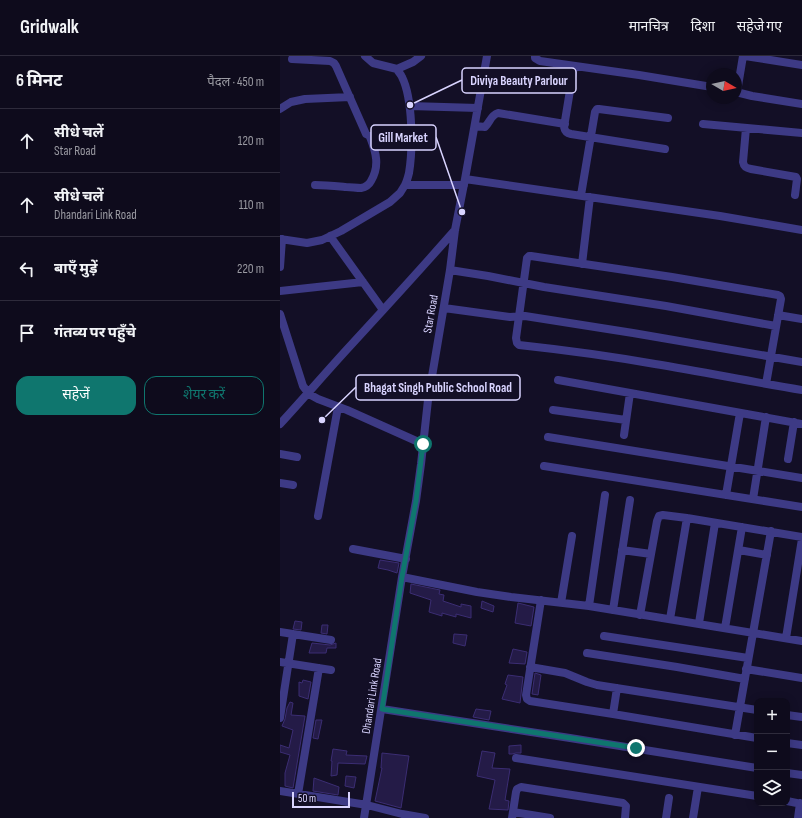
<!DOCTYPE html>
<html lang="hi">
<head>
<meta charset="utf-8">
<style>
  :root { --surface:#0e0b1c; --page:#1c1929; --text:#f1f3f6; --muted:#9b9ba3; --line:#2e2b3b; --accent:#0f766e }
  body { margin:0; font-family:"Sofia Sans Condensed","Noto Sans Devanagari",sans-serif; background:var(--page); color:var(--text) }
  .controls { position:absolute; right:12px; bottom:12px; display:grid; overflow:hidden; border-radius:8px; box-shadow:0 2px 10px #0003 }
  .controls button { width:36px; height:36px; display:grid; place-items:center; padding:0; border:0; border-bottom:1px solid var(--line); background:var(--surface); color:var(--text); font:20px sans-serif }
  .compass { position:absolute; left:426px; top:12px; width:36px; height:36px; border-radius:50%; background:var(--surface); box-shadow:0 2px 10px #0003; rotate:99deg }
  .scale { position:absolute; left:12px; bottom:10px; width:58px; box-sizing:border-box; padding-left:4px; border:2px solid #d9d4ff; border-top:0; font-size:11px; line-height:14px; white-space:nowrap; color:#d9d4ff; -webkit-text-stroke:3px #130f26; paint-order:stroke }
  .stop { position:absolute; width:12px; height:12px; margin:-9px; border:3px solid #0f766e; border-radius:50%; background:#fff }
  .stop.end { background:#0f766e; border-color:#fff; box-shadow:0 1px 4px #0008 }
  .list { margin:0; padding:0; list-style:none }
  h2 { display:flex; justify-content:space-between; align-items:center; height:52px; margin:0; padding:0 16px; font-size:17px }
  h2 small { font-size:13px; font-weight:400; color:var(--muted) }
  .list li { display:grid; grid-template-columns:26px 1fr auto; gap:12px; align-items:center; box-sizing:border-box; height:64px; padding:0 16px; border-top:1px solid var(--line) }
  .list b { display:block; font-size:15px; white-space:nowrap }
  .list p { margin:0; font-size:13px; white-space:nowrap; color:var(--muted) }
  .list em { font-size:13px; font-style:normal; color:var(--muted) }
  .actions { display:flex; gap:8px; padding:12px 16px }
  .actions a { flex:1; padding:9px 0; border:1px solid var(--accent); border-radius:12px; text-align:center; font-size:14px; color:var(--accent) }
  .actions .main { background:var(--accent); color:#fff }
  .icon { flex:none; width:22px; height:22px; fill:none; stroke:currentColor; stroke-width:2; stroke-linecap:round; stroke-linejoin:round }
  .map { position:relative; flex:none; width:522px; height:762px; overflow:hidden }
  header { display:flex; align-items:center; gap:24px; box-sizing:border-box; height:56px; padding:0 20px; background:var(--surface); border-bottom:1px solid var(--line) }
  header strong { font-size:19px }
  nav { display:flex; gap:22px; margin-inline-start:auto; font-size:14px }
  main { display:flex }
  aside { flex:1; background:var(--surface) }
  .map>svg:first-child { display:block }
  .building { fill:#241b47; stroke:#3b2d73 }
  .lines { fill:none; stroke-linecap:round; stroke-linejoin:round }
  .minor { stroke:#3d3a85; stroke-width:8 }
  .route { stroke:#0f766e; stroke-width:5 }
  .labels { text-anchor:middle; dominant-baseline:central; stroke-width:4; stroke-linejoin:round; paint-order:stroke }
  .street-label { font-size:12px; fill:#d9d4ff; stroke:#130f26 }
  .leader { fill:none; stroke:#d9d4ff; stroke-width:1.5 }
  .callout-dot { fill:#d9d4ff; stroke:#130f26; stroke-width:1.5 }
  .callout { fill:#130f26; stroke:#d9d4ff; stroke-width:1.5 }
  .callout-label { font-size:13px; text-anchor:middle; font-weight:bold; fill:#d9d4ff }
</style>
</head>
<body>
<header>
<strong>Gridwalk</strong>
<nav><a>मानचित्र</a><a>दिशा</a><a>सहेजे गए</a></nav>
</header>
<main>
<aside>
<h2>6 मिनट<small>पैदल · 450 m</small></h2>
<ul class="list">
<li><svg class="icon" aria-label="ahead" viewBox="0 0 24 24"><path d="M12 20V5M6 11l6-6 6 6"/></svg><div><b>सीधे चलें</b><p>Star Road</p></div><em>120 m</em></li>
<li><svg class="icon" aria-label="ahead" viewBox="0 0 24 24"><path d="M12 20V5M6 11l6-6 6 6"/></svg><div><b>सीधे चलें</b><p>Dhandari Link Road</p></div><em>110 m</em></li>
<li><svg class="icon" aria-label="left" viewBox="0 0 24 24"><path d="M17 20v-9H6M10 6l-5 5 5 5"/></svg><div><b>बाएँ मुड़ें</b></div><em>220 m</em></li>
<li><svg class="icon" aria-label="arrive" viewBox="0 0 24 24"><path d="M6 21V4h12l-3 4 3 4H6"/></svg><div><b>गंतव्य पर पहुँचे</b></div></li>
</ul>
<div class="actions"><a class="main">सहेजें</a><a>शेयर करें</a></div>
</aside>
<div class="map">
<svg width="522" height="762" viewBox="0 0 522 762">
  <rect width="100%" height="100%" fill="#130f26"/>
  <!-- building -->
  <path class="building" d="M 100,504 L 119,507 L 117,517 L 108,514 L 98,512 Z
    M 131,528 L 160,534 L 159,538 L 164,539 L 163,545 L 181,551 L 181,548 L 191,550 L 191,562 L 176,558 L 176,561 L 162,557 L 162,560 L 149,556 L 151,544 L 130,537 Z
    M 202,545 L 214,550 L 213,556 L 201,552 Z
    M 238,547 L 254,551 L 251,570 L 235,567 Z
    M 15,565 L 22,566 L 21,574 L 13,573 Z
    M 42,569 L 48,569 L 47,578 L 41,577 Z
    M 174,578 L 187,579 L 185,590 L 173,587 Z
    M 32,587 L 50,589 L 56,587 L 56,592 L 47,592 L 46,597 L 29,597 Z
    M 233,593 L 247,596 L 245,608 L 229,607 Z
    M 255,617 L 261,619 L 258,639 L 252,638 Z
    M 228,619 L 243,621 L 240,647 L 222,643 L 227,629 L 225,628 Z
    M 23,624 L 31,626 L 28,643 L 19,640 L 19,626 L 22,627 Z
    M 10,646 L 13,647 L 11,659 L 25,660 L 13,732 L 5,730 L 5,717 L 10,699 L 0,696 L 0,689 L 9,692 L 13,674 L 2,670 L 5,663 L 7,652 Z
    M 196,653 L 211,655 L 209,664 L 193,661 Z
    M 36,664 L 42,664 L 38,683 L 33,682 Z
    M 241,689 L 241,697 L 236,697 L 232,698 L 229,698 L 229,690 Z
    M 53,693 L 67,695 L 66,699 L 87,700 L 85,708 L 58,707 L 57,719 L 51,720 L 52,705 L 51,705 Z
    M 202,695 L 215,697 L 212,712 L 230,713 L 225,744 L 229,745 L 228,754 L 209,753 L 215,724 L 197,720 Z
    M 102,697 L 129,700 L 121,752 L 95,745 L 102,712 L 101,712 Z
    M 66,720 L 76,721 L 74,732 L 65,730 Z
    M 34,722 L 59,731 L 58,739 L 33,735 Z"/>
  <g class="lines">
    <!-- minor -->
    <path class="minor" d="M 85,0 L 93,7 L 117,13 C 118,16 121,18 122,21 C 133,43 133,93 129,117 C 128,121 127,125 125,129 L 184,129
      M 255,0 L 255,2 L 260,5 L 359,19 L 432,31
      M 465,0 L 522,9
      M 12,3 L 50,5 L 54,7 L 56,10 L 86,78 C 96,85 119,81 131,81
      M 294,10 L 284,71 C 285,76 287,77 291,78 L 385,93
      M 117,13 L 133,6 L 141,0
      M 456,36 L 472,40 L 522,48
      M 457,36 L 463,0
      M 130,50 L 198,52
      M 0,53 L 11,46 L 25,43 L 70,41
      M 423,68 L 522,77
      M 195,70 L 205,71 C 210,66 211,59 218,57 L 285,68
      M 466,72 L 463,106 C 464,111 466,112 471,113 L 516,121 L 517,123 L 515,139
      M 185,123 L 440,160 L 522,174
      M 35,129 C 45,129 55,130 66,131 C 71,131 76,132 81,132 C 86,131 89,129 91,125 C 100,110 96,96 90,81
      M 301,139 L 315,56 L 317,53 L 319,53 L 388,62
      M 50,180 L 103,254
      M 0,183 L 27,187 L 42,184 L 61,175 L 110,146 L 120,137 L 125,129
      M 302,208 L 310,141
      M 0,211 L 2,183
      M 170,214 L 208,220 L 264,231 L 386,250 L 496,270
      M 0,235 L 83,226
      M 164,252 L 230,261 L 245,260 L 353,277 L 522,306
      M 0,258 L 23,330 L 29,338 L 38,343 L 67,354 L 143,388
      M 498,259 L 522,263
      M 278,324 L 522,368
      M 486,328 L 501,243 L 500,240 L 498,239 L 392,221 L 251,200 L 249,200 L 247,202 L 236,282 L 237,287 L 239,289 C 285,294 330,300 375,308 C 424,316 473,326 522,334
      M 273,354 L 346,364
      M 0,368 C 24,342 47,315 71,289 C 106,251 141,213 175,174
      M 344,379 L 350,337
      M 268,381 L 522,422
      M 0,398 L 17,401
      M 508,403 L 514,366
      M 264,410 L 522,451
      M 0,427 L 13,429
      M 446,439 L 460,357
      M 473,443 L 486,361
      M 38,460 L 58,351
      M 73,493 L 126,503
      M 342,494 L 371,498
      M 459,494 L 487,499
      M 122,521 L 197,536 L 231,541 L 309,550 L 522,585
      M 261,544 L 246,639 L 247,643 L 250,645 L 333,658 L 477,682
      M 281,547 L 292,480
      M 309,550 L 325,439
      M 333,554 L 350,444
      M 360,559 L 377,465 L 379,460 L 383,459 L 407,462 L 522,481
      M 390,563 L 407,462
      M 419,567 L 435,467
      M 445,572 L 462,471
      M 0,576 L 51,584
      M 324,580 L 468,602
      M 506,582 L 522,483
      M 307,597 L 397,611 L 465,623
      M 0,606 L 51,614
      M 250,611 L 285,617 L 307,626 L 317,629 L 477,654
      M 466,613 L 522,622
      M 102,653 L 290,682 L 477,712
      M 333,658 L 337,632
      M 507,659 L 522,661
      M 0,662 L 13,578
      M 455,679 L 491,475
      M 507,687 L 522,689
      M 236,702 L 477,740
      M 507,717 L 522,719
      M 0,735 L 87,749 L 122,758 L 145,762
      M 18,738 L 39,612
      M 507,745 L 522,748
      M 233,756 L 270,762
      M 84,762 L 122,521 L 136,445 L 141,408 L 148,344 L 170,214 L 175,174 L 185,123 L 207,0
      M 232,762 L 236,736 L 237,733 L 241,731 L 343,747 L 346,750 L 345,762
      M 386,762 L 389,742
      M 413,762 L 418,731
      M 518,762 L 520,747"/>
  </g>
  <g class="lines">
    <!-- route -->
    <path class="route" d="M 143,388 L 136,445 L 122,521 L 102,653 L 356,692"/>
  </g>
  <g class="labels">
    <!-- street labels -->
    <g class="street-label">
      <text transform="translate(151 258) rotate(-80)">Star Road</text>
      <text transform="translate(92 640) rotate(-81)">Dhandari Link Road</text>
    </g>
  </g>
  <!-- callouts -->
  <path class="leader" d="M130 49L182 24M182 156L156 81M42 364L76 331"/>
  <g class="callout-dot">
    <circle cx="130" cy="49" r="4"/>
    <circle cx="182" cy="156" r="4"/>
    <circle cx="42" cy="364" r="4"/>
  </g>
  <g class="callout">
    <rect x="182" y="12" width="114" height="25" rx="4"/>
    <rect x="91" y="69" width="65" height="25" rx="4"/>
    <rect x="76" y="319" width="164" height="25" rx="4"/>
  </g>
  <g class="callout-label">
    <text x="239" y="29">Diviya Beauty Parlour</text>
    <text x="123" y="86">Gill Market</text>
    <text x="158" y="336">Bhagat Singh Public School Road</text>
  </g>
</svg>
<div class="controls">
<button>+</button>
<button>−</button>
<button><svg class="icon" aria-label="layers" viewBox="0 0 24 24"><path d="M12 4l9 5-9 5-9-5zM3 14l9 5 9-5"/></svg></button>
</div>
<svg class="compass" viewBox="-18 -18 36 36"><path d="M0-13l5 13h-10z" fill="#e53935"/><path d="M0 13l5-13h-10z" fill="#9b9ba3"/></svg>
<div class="scale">50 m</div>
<div class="stop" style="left:143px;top:388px"></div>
<div class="stop end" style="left:356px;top:692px"></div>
</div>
</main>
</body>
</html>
